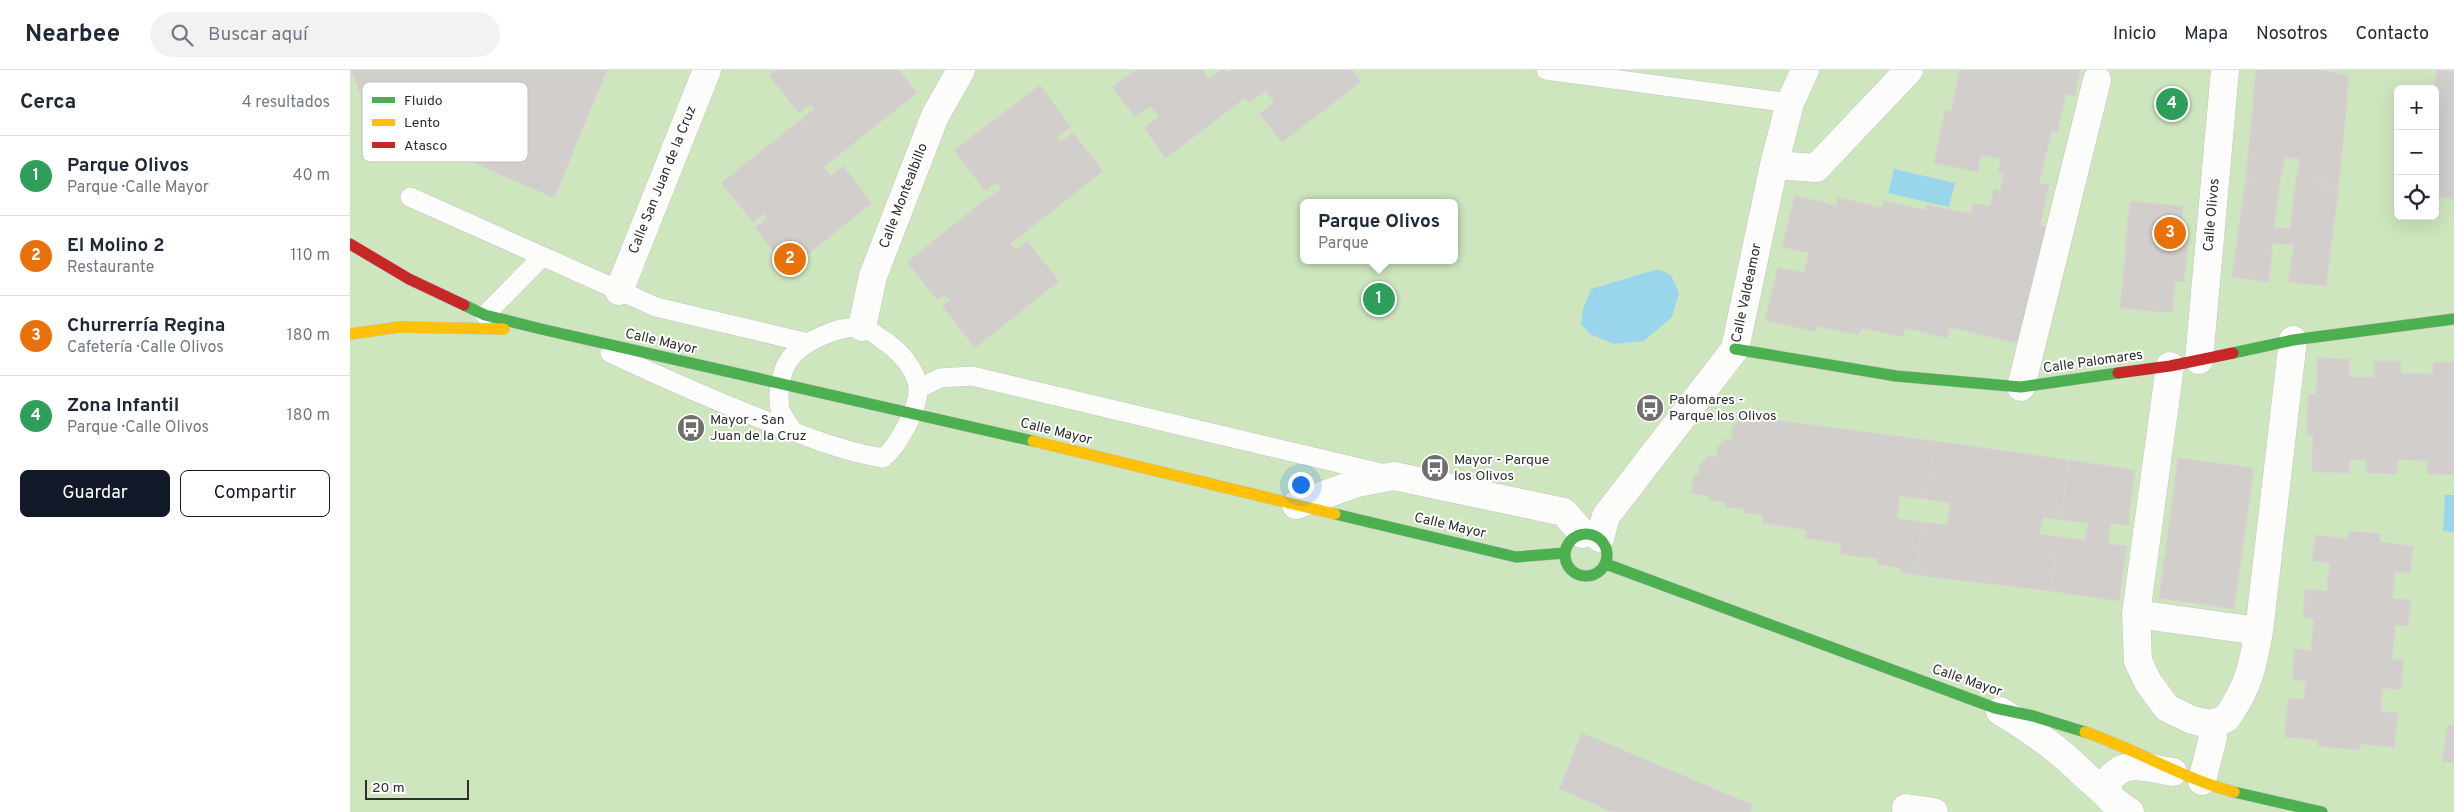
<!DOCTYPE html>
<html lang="es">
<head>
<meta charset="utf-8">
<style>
  :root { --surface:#fff; --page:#f2f2f3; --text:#1f2937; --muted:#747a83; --line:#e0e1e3; --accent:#111827 }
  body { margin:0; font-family:Overpass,sans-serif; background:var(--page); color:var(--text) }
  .controls { position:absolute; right:15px; top:15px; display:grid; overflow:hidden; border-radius:8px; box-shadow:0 5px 20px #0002 }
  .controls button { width:45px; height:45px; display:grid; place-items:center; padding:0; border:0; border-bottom:1px solid var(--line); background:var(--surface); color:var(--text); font:25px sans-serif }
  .scale { position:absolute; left:15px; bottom:12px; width:104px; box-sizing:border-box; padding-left:5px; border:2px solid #2e2e2e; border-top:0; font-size:14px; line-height:18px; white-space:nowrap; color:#2e2e2e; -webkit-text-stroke:4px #fff; paint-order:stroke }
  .you { position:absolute; left:950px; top:414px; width:18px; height:18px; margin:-12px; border:4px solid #fff; border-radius:50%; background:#1a73e8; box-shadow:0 0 0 8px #1a73e833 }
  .badge { display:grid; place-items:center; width:32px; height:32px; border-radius:50%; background:var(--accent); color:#fff; font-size:16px; font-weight:700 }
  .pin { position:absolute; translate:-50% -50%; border:2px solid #fff; box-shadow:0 1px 5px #0006 }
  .popup { position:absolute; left:950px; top:129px; width:158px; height:65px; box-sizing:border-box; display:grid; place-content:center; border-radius:8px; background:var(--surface); filter:drop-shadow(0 1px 4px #0005); font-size:16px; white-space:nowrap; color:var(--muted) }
  .popup b { font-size:19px; color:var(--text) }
  .popup::after { content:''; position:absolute; left:50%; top:100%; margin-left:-10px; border:10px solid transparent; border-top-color:var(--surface) }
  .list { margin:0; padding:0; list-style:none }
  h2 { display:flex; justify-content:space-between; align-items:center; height:65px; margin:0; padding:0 20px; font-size:21px }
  h2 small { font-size:16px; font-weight:400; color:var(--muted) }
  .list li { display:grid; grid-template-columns:32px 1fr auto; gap:15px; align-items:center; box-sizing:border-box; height:80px; padding:0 20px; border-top:1px solid var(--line) }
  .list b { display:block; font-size:19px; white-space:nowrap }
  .list p { margin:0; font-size:16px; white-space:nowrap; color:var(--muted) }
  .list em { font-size:16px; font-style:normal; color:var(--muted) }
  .actions { display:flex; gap:10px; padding:15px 20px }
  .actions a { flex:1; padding:11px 0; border:1px solid var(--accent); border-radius:8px; text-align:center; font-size:18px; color:var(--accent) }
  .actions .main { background:var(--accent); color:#fff }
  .icon { flex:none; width:28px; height:28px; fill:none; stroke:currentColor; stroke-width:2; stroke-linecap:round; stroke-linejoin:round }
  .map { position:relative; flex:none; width:2104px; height:742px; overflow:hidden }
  header { display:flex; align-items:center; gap:30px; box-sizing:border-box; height:70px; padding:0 25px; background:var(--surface); border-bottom:1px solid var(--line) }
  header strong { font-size:24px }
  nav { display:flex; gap:28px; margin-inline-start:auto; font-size:18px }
  .search { width:350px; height:45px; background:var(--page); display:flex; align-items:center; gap:12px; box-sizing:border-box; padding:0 18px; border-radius:28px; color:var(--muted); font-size:19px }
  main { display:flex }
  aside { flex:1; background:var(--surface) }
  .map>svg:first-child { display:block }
  .green { fill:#cee6be; fill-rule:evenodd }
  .water { fill:#99d6ec }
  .building { fill:#d1cecb; stroke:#d7d4d0 }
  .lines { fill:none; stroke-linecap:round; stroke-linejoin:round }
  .lane-casing { stroke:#c5c4c5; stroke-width:20 }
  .street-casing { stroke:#c5c4c5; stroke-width:29 }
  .fast-casing { stroke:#c5c4c5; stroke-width:12 }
  .slow-casing { stroke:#c5c4c5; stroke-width:12 }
  .jam-casing { stroke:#c5c4c5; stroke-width:12 }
  .lane { stroke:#fcfcfb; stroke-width:19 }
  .street { stroke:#fcfcfb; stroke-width:28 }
  .fast { stroke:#4caf50; stroke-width:11 }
  .slow { stroke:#ffc107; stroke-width:11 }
  .jam { stroke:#c62828; stroke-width:11 }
  .labels { text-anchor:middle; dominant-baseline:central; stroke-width:4; stroke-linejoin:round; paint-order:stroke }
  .street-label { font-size:14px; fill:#2e2e2e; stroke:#fff }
  .poi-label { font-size:14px; fill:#2e2e2e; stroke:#fff; text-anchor:start }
  .key { fill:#fff; stroke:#c0c0c0; stroke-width:1 }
  .key-label { font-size:14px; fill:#2e2e2e }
</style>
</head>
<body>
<header>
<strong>Nearbee</strong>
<div class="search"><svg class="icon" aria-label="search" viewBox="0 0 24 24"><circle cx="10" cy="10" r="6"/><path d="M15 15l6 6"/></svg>Buscar aquí</div>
<nav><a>Inicio</a><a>Mapa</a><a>Nosotros</a><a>Contacto</a></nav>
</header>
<main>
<aside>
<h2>Cerca<small>4 resultados</small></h2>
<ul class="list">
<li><span class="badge" style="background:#2e9e5b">1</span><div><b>Parque Olivos</b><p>Parque · Calle Mayor</p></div><em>40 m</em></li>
<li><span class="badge" style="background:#e8710a">2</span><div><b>El Molino 2</b><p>Restaurante</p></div><em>110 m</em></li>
<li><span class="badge" style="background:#e8710a">3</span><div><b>Churrerría Regina</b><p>Cafetería · Calle Olivos</p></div><em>180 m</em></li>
<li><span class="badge" style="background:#2e9e5b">4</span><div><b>Zona Infantil</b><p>Parque · Calle Olivos</p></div><em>180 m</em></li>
</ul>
<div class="actions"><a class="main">Guardar</a><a>Compartir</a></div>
</aside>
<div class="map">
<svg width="2104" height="742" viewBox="0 0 2104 742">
  <rect width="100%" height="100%" fill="#ece8e4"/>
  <!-- green -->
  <path class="green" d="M 0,0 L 2104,0 L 2104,742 L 0,742 ZM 2048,19 L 2085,19 L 2085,146 L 2048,146 ZM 954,133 L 1104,133 L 1104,190 L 954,190 Z"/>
  <!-- water -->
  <path class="water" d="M 1544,99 L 1605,113 L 1599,137 L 1538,123 Z
    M 1308,199 L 1321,205 L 1329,223 L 1322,247 L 1294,271 L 1264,274 L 1240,264 L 1231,254 L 1233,239 L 1241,219 Z
    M 2095,425 L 2104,425 L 2104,462 L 2093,461 Z"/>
  <!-- building -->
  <path class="building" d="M 1,0 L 257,0 L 204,128 L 13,44 L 14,34 Z
    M 427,0 L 549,0 L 567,23 L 485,88 L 453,48 L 464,39 L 461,34 L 449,43 L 419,6 Z
    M 785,0 L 852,0 L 859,9 L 871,0 L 875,0 L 896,27 L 816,88 L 794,58 L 809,47 L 800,36 L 785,47 L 762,17 Z
    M 882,0 L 1002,0 L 1011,12 L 932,72 L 909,44 L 924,32 L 916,21 L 899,33 L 878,3 Z
    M 1610,0 L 1730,0 L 1725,26 L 1716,24 L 1707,63 L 1702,60 L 1689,113 L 1699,115 L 1690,156 L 1698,157 L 1670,274 L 1599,257 L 1597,268 L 1555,258 L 1553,267 L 1513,258 L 1508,265 L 1466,256 L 1465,262 L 1415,250 L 1428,197 L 1454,203 L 1459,183 L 1432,177 L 1445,125 L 1486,136 L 1488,127 L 1532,138 L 1534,131 L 1576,140 L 1577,135 L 1621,144 L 1623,133 L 1640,136 L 1644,119 L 1650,121 L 1654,104 L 1648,102 L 1651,89 L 1631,85 L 1628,102 L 1584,93 L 1595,40 L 1601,41 Z
    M 1906,0 L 1971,0 L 1999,6 L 1989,116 L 1946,110 L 1950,89 L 1935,87 L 1930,111 L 1896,106 Z
    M 2087,0 L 2104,2 L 2104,130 L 2085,126 L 2085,19 L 2083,19 Z
    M 690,15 L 721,57 L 707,67 L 710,72 L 723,63 L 753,101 L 669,167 L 637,128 L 652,119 L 647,112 L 635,121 L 604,80 Z
    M 453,48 L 485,88 L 473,97 L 481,106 L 493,96 L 522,133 L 438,200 L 405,158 L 417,148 L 413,144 L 403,152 L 371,113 Z
    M 1896,106 L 1930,111 L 1924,157 L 1940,159 L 1946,110 L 1989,116 L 1976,216 L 1938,212 L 1944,175 L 1923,173 L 1919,212 L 1882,207 Z
    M 637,128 L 669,167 L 660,174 L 666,180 L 677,171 L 709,211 L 625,278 L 592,236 L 600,231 L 594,225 L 587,230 L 557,192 Z
    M 1780,131 L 1833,136 L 1831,169 L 1838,170 L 1834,212 L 1825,211 L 1822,243 L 1770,238 Z
    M 1967,288 L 2000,289 L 2000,307 L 2024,308 L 2024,291 L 2051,291 L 2051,303 L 2083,304 L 2083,292 L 2104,292 L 2104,405 L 2077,404 L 2077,391 L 2048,389 L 2047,404 L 2016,403 L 2017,390 L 2000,390 L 2000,403 L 1962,402 L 1963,365 L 1957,365 L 1958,324 L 1966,324 Z
    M 1393,346 L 1585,371 L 1576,429 L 1550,426 L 1547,448 L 1573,452 L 1565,505 L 1550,502 L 1551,498 L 1527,494 L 1528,489 L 1490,484 L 1491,474 L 1456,468 L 1456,460 L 1412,453 L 1413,445 L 1394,443 L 1394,439 L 1375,437 L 1376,432 L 1359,430 L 1359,426 L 1341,423 L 1344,404 L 1349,404 L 1349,396 L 1359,385 L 1366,387 L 1368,377 L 1376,369 L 1382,370 L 1382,358 Z
    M 1585,371 L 1719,390 L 1711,450 L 1693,447 L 1689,464 L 1708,467 L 1700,521 L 1565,505 L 1573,452 L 1597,455 L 1600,433 L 1576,429 Z
    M 1828,388 L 1904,398 L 1884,539 L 1809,528 Z
    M 1719,390 L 1785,400 L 1778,456 L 1761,453 L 1758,474 L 1777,476 L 1769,531 L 1700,521 L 1708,467 L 1735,470 L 1738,453 L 1711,450 Z
    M 1999,461 L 2031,464 L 2030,472 L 2063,476 L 2060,503 L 2045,502 L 2042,528 L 2061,530 L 2058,556 L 2045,555 L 2042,589 L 2054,590 L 2051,620 L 2033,618 L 2030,641 L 2048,643 L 2044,677 L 2010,674 L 2009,680 L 1968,676 L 1969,670 L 1934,667 L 1938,628 L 1954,629 L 1956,611 L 1942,610 L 1945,579 L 1961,581 L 1964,549 L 1953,547 L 1955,519 L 1977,521 L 1980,493 L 1962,491 L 1965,465 L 1998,469 Z
    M 2098,655 L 2104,656 L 2104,693 L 2092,691 Z
    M 1232,663 L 1403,735 L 1400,742 L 1263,742 L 1209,719 Z"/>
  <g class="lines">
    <defs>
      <path id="lane" d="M 1196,0 L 1440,33
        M 60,127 L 306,237 L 458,273
        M 135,245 L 192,187
        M 260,283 C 315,309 370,333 427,355 C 462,369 496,382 533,388 C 548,376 569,338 568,318 C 567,300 548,279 533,270 C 527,266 517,257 510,257 C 488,256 451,272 439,290 C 431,301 427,324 430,338 C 431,345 439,354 443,361
        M 568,319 L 590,308 L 622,306 L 1035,404"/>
      <path id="street" d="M 1424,95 L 1466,98 L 1559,0
        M 269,221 L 357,0
        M 512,257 L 523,206 L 585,46 L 611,0
        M 1849,290 L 1875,0
        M 1820,296 L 1786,544 L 1788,591 L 1798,612 L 1817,638 L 1842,650 L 1860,654 L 1863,667 L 1852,711
        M 1671,317 L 1747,10
        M 946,435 L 1007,413 L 1044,406 L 1214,442 L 1233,464
        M 1250,468 L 1256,446 L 1385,279 L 1424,95 L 1440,33 L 1455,0
        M 1786,544 L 1909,561 L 1943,270
        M 1650,641 C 1673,655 1694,669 1714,686 C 1736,705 1755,726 1780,742
        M 1860,654 L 1876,649 C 1899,616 1902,599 1909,561
        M 1760,729 L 1757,712 C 1776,687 1795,698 1823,702
        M 1556,738 L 1584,742"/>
      <path id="fast" d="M 114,235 L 135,245 L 191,259 L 683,371
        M 1385,279 L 1546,306 L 1671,317 L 1768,303
        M 1883,283 L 1943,270 L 2104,249
        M 985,444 L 1166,487 L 1215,483
        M1215 485a21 21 0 1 1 42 0a21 21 0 1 1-42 0Z
        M 1256,494 L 1645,638 L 1683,646 L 1735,662
        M 1884,722 L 1972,742"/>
      <path id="slow" d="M 0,264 L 50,257 L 154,259
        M 683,371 L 985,444
        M 1735,662 C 1786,679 1831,708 1884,722"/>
      <path id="jam" d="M 0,174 L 59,209 L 114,235
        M 1768,303 L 1820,296 L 1883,283"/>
    </defs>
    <!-- lane casing -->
    <use href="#lane" class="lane-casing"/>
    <!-- street casing -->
    <use href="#street" class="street-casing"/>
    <!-- fast casing -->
    <use href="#fast" class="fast-casing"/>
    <!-- slow casing -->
    <use href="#slow" class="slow-casing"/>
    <!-- jam casing -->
    <use href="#jam" class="jam-casing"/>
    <!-- lane -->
    <use href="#lane" class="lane"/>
    <!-- street -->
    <use href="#street" class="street"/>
    <!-- fast -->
    <use href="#fast" class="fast"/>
    <!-- slow -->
    <use href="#slow" class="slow"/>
    <!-- jam -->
    <use href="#jam" class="jam"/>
  </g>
  <!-- icons -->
  <defs>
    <symbol id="bus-disc" viewBox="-11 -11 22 22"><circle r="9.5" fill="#706f6e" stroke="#fff"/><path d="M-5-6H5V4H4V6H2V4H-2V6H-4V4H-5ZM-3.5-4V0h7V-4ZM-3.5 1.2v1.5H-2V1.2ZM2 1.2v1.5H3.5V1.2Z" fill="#fff"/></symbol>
  </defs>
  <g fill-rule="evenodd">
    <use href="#bus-disc" x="1284" y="322" width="32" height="32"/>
    <use href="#bus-disc" x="325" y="342" width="32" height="32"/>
    <use href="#bus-disc" x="1069" y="382" width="32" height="32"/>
  </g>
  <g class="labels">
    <!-- street labels -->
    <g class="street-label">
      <text transform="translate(313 110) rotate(-68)">Calle San Juan de la Cruz</text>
      <text transform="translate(554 126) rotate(-69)">Calle Montealbillo</text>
      <text transform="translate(1862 145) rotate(-85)">Calle Olivos</text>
      <text transform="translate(1397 223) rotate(-78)">Calle Valdeamor</text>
      <text transform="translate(311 272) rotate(13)">Calle Mayor</text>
      <text transform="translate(1743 292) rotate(-8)">Calle Palomares</text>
      <text transform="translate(706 362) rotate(14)">Calle Mayor</text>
      <text transform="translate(1100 456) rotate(13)">Calle Mayor</text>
      <text transform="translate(1617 611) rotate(19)">Calle Mayor</text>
    </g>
    <!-- poi labels -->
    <g class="poi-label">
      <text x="1319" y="330">Palomares -<tspan x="1319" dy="16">Parque los Olivos</tspan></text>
      <text x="360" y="350">Mayor - San<tspan x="360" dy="16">Juan de la Cruz</tspan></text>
      <text x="1104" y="390">Mayor - Parque<tspan x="1104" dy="16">los Olivos</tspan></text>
    </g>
  </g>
  <!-- legend -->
  <rect x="12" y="12" width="166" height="80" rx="8" class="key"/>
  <rect x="22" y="27" width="23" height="6" fill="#4caf50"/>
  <rect x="22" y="49" width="23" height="7" fill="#ffc107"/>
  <rect x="22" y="72" width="23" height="6" fill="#c62828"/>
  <g class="key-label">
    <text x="54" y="35">Fluido</text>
    <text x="54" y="57">Lento</text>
    <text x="54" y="80">Atasco</text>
  </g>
</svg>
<div class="controls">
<button>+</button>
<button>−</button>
<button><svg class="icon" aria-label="locate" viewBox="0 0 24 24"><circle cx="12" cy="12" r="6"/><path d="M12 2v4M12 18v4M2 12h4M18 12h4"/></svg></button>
</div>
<div class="scale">20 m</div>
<div class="you"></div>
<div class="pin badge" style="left:1029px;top:229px;background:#2e9e5b">1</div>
<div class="popup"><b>Parque Olivos</b>Parque</div>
<div class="pin badge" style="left:440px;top:189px;background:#e8710a">2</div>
<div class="pin badge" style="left:1820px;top:163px;background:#e8710a">3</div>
<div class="pin badge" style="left:1822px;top:34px;background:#2e9e5b">4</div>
</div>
</main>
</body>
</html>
